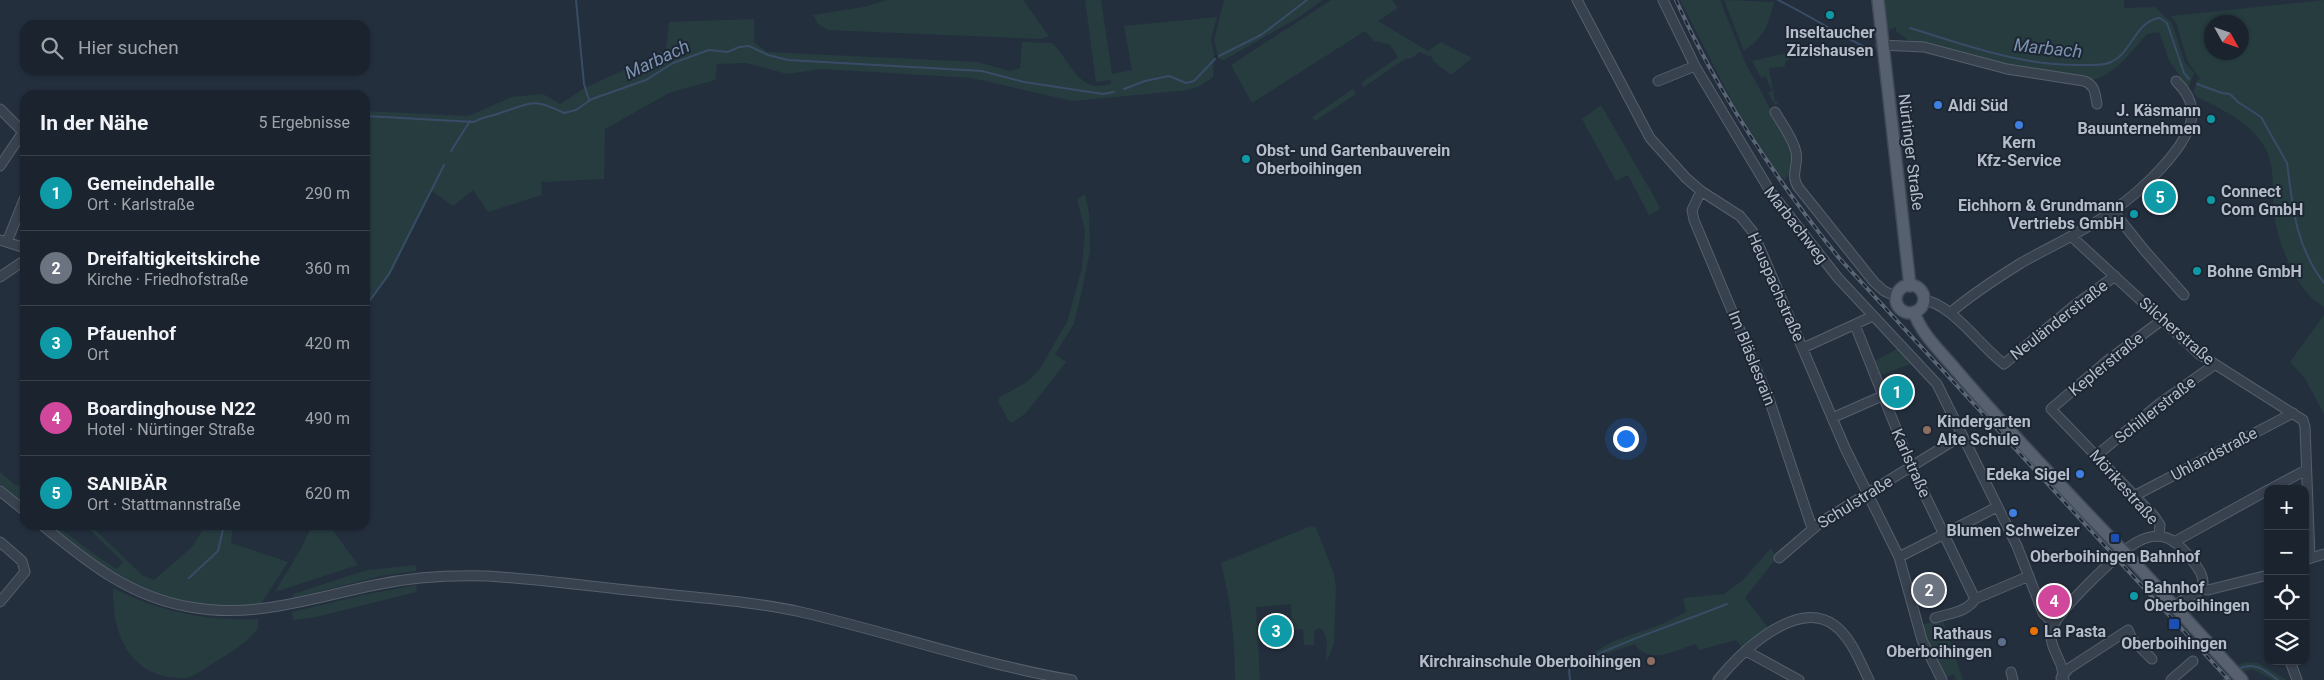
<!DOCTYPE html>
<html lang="de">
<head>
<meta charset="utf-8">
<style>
  :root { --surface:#1b232e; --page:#242b36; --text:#f1f3f6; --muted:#a0a4aa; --line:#39404a; --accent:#8ab4f8 }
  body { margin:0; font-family:Roboto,sans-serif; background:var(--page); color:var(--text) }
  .controls { position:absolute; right:15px; bottom:15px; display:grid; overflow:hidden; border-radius:10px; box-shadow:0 1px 4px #0004 }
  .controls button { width:45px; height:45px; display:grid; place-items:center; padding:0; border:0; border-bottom:1px solid var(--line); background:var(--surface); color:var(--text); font:25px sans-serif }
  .compass { position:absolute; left:2204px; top:15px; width:45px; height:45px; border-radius:50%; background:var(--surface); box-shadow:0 1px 4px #0004; rotate:130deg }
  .you { position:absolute; left:1625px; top:438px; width:18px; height:18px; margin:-12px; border:4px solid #fff; border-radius:50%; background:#1a73e8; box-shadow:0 0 0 8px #1a73e833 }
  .badge { display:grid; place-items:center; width:32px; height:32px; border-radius:50%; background:var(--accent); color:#fff; font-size:16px; font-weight:700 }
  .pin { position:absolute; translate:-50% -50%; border:2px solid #fff; box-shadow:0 1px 5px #0006 }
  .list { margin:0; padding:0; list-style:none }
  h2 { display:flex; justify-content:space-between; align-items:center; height:65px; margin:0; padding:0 20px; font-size:21px }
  h2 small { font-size:16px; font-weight:400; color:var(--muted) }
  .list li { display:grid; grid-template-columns:32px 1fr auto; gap:15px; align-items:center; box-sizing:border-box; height:75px; padding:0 20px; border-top:1px solid var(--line) }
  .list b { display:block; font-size:19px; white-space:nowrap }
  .list p { margin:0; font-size:16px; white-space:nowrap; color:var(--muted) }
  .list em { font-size:16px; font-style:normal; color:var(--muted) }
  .icon { flex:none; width:28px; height:28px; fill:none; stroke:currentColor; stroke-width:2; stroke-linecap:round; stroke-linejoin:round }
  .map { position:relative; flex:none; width:2324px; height:680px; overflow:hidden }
  .search { position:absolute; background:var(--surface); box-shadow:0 1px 4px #0004; left:20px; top:20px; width:350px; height:55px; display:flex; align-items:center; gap:12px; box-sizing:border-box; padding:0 18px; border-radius:15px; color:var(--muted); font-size:19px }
  .panel { position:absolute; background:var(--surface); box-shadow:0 1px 4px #0004; left:20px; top:90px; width:350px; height:440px; border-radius:15px }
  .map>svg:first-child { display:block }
  .green { fill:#263c3f; fill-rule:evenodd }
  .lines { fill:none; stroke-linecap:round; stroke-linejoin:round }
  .stream { stroke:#394c67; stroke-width:2 }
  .minor-casing { stroke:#565f6c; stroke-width:11 }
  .major-casing { stroke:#414a57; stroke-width:14 }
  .minor { stroke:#38414e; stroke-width:9 }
  .major { stroke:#56606e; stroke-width:11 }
  .rail-casing { stroke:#5a6575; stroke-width:4 }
  .rail { stroke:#1d2633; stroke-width:2; stroke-dasharray:5.5; stroke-linecap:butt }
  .major-bridge-casing { stroke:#414a57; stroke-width:14; stroke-linecap:butt }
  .major-bridge { stroke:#56606e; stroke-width:11 }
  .culture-dot { fill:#0f9aa8; stroke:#1d2633; stroke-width:2 }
  .shop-dot { fill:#3f7fe0; stroke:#1d2633; stroke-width:2 }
  .education-dot { fill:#8d6e63; stroke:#1d2633; stroke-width:2 }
  .transit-dot { fill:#1a4fb4; stroke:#1d2633; stroke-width:2 }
  .food-dot { fill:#e8710a; stroke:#1d2633; stroke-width:2 }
  .service-dot { fill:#5c6f8a; stroke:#1d2633; stroke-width:2 }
  .labels { text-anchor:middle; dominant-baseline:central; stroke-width:4; stroke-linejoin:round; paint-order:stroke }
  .poi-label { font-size:16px; font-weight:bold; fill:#b4bcc9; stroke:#1d2633; text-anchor:start }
  .street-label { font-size:16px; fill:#b4bcc9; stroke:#1d2633 }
  .water-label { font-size:18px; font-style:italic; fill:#7c92b1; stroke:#1d2633 }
</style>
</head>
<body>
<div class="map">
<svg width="2324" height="680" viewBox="0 0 2324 680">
  <rect width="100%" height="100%" fill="#242f3e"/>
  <!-- green -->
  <path class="green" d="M 887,0 L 1023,0 L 1049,36 L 1042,39 L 828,30 L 818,24 L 813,15 L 864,7 Z
    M 1085,0 L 1101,0 L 1112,74 L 1132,70 L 1124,26 L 1217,17 L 1211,39 L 1214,54 L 1213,77 L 1200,86 L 1188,90 L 1073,101 L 971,78 L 822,69 L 787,74 L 746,63 L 717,64 L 715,80 L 669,93 L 605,129 L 604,179 L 541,182 L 542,195 L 488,212 L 473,190 L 453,206 L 432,191 L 390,275 L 365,309 L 365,111 L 468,116 L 512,97 L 543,94 L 560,104 L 583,89 L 666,50 L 669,22 L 754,19 L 754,42 L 767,52 L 977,62 L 1010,71 L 1020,68 L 1022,42 L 1052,43 C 1066,55 1075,83 1095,86 C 1100,86 1106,85 1111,84 L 1111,80 L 1096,82 Z
    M 1224,0 L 1323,0 L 1296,19 L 1224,60 L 1219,59 L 1214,40 Z
    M 1331,0 L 1392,0 L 1398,8 L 1378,21 L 1428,51 L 1441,42 L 1472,58 L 1451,75 L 1432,60 L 1434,58 L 1419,52 L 1412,58 L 1405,59 L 1364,87 L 1361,83 L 1398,57 L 1389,44 L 1374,41 L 1365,31 L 1252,103 L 1231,65 Z
    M 1680,0 L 1720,0 L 1745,62 L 1793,150 L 1794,166 L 1785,180 L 1778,174 L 1735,107 Z
    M 1724,0 L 1774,2 C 1767,27 1766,35 1744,51 Z
    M 1881,0 L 2124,0 L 2124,8 L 2155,7 L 2172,23 L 2185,63 L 2194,73 L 2188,89 L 2169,60 L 2159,32 L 2147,34 C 2131,52 2114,77 2088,81 L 2007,68 L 1931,45 L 1909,41 L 1896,31 L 1896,27 L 1886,31 Z
    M 2324,0 L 2324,307 C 2319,303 2313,300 2309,295 C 2292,277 2276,237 2274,212 C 2271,188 2277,164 2262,143 C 2246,120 2221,109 2197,97 L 2193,92 L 2198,79 L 2201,80 L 2188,62 L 2176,23 L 2171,16 ZM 2242,22 L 2242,52 L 2212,52 L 2212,22 Z
    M 1803,49 L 1804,55 L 1789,58 L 1789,60 L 1785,61 L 1785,66 L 1769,68 L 1775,101 L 1780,102 L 1775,105 L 1768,93 L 1772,90 L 1765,76 L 1761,78 L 1752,61 Z
    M 1353,89 L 1356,94 L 1315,121 L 1312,117 Z
    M 1601,105 L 1656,200 L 1660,209 L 1649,215 L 1628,175 L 1616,181 L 1582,119 Z
    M 1085,194 L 1089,213 L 1090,251 L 1082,290 L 1074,324 L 1055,354 L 1066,362 L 1026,413 L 1012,423 L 1008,420 L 998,401 L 1000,397 L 1027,382 L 1039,370 L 1067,322 L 1082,268 L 1085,230 L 1077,199 Z
    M 2324,315 L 2324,414 L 2304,377 L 2290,362 Z
    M 1899,348 L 1913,363 L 1879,376 L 1873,362 Z
    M 0,472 L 15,485 L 25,486 L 25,504 L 0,485 Z
    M 49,525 L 55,525 L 101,559 L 117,569 L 123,562 L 85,525 L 90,525 L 142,575 L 154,580 L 193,546 L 205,525 L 233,525 L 231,543 L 288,562 L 260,605 C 249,606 237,609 226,608 C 153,605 102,571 49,525 Z
    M 312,525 L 329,525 L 358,565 L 275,592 L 302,547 Z
    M 1311,526 L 1316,528 L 1334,574 L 1336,588 L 1334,644 L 1326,663 L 1327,641 L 1323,631 L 1319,628 L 1314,631 L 1314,645 L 1304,645 L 1303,629 L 1292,630 L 1291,604 L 1256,607 L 1260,680 L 1235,680 C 1235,639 1231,602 1221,563 Z
    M 1771,548 L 1777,557 L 1745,598 L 1768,628 L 1742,648 L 1736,640 L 1699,650 L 1695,644 C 1677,650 1648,666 1635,644 L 1611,652 L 1573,670 L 1571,665 L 1614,641 L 1662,624 L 1686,612 L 1683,598 L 1724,594 L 1743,580 Z
    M 416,565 L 416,571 L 381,576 L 293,598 L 293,594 L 367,570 Z
    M 417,585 L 416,592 L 316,617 L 293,620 L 292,612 L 363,595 Z
    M 113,588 C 159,612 207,621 258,619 L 258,628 C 248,642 234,650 220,659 C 209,665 198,675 186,678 C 129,680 112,633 113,588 Z
    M 1942,618 L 1963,680 L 1956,680 L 1954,674 L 1945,678 L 1928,648 L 1931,645 L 1922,625 Z
    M 2246,662 L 2258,663 L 2287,680 L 2273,680 L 2252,669 L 2242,672 L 2236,666 Z"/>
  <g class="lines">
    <!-- stream -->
    <path class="stream" d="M 576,0 L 584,84 L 589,100
      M 1778,0 C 1810,16 1839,35 1871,50
      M 1910,28 C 1966,45 2024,67 2084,65 C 2093,65 2103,66 2111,62 C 2131,54 2136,20 2160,18 L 2167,23 L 2184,73 L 2189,79
      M 1219,56 L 1261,35 L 1307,0
      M 2197,84 L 2222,93 L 2230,94 L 2238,102 L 2261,117 L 2287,163 C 2293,208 2295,245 2324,283
      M 1124,89 L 1145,81 L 1169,76 L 1186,83 L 1194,81 L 1215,59
      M 365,116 L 474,122 C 483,116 491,117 500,113 C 531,103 533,97 564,113 L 576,110 L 592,99 L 646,80 L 673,63 L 709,50 L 728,52 L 739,47 L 749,46 L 768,55 L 788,60 L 982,71 L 1024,82 L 1103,94 L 1114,92
      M 451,151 L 470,121
      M 365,307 L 389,274 L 444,165
      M 189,578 L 218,551 L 224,525
      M 2238,669 C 2254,661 2265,670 2278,680
      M 1570,680 L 1569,668 C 1619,642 1674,625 1727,604
      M 2224,680 L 2232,673"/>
    <defs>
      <path id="minor" d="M 1577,0 L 1650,138 L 1686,178 L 1701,191 L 1740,216 L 1753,232 L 1845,448 L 1899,557 L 1922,640 L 1942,680
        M 1663,0 L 1695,66 L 1770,191 L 1838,278 L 1937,384 L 2017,546 L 2043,613 L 2054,624
        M 1881,45 L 1924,47 L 2007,69 L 2084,81 C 2095,85 2095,93 2097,104
        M 1658,81 L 1695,66
        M 0,109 L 25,134
        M 1775,112 C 1782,124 1793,138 1796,152 C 1799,165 1790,174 1798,187 L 1874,282 L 1884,291 L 1897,297
        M 0,166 L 23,132
        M 1701,191 L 1692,210 L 1694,220 L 1770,402 L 1812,528
        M 2113,211 L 2145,251 L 2184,295
        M 2071,236 L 2199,354 L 2303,420 L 2305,427 L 2310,558
        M 0,240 L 25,248
        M 7,242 L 25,197
        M 0,277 L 25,260
        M 1924,300 C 1952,304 1980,346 2004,364 L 2075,305 L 2115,276
        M 1950,313 C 1971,295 1997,278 2021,263 C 2051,246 2083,232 2111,212 C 2136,195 2195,144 2192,110 C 2191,99 2184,89 2176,81
        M 1855,325 L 1911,466 L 1975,599
        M 1803,348 L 1873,316
        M 1832,418 L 1882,396
        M 2097,455 L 2159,404 L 2214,365
        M 2270,489 L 2306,470
        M 0,491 L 25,511
        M 2136,495 L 2293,413
        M 42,525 C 87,562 130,597 190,607 C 254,619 312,598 375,585 C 412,577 449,575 487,576 C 540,579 594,587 647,592 C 698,598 751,601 801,612 C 892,633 980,664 1072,680
        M 2159,536 L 2160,525 L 2154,516 L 2051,409 L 2107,361 L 2162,320
        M 0,542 L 22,561 L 25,572 L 0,602
        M 2174,542 L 2268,490
        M 1899,557 L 1997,507
        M 1779,558 L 1821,522 L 1961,436
        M 2305,560 L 2324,554
        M 2202,588 L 2208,590 L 2268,575
        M 2175,606 C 2183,598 2195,596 2202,588
        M 1935,618 C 1949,613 1966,613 1975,599 L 2029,576
        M 1746,651 L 1799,680
        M 2290,661 L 2297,680
        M 2011,672 L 2013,680
        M 2061,678 L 2068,669 L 2128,630 L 2132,639 L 2152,659
        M 1718,680 C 1740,652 1797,598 1834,625 C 1851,637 1860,662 1869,680
        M 2064,680 C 2062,675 2063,671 2061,665 C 2057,654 2048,642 2052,629 C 2059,609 2118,553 2137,542 C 2144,538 2152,536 2159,536 C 2173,537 2184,550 2192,560 C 2198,568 2206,578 2202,588
        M 2171,680 L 2193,661"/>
      <path id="major" d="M 1878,0 L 1910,286
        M1896 299a14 14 0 1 1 28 0a14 14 0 1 1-28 0Z
        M 1914,312 C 1921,334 1942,353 1956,370 C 2008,431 2064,489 2119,547
        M 2133,561 L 2242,680"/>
    </defs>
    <!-- minor casing -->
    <use href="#minor" class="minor-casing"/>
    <!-- major casing -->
    <use href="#major" class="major-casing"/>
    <!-- minor -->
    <use href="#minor" class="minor"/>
    <!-- major -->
    <use href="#major" class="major"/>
    <defs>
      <path id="rail" d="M 1676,0 C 1718,94 1775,178 1839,258 L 2229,680"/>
    </defs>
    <!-- rail casing -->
    <use href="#rail" class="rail-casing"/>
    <!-- rail -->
    <use href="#rail" class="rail"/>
    <defs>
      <path id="major-bridge" d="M 2119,547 L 2133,561"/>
    </defs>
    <!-- major-bridge casing -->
    <use href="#major-bridge" class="major-bridge-casing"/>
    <!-- major-bridge -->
    <use href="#major-bridge" class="major-bridge"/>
  </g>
  <!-- markers -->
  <g class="culture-dot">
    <circle cx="1830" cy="15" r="5"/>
    <circle cx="2211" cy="119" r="5"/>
    <circle cx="1246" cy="159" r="5"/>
    <circle cx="2211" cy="200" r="5"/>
    <circle cx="2134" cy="214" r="5"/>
    <circle cx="2197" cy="271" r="5"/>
    <circle cx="2134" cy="596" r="5"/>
  </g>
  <g class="shop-dot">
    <circle cx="1938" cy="105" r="5"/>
    <circle cx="2019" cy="125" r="5"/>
    <circle cx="2080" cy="474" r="5"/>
    <circle cx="2013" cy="513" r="5"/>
  </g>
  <g class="education-dot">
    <circle cx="1927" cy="430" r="5"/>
    <circle cx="1651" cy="661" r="5"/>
  </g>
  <g class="transit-dot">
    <rect x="2110" y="533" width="10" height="10" rx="2.5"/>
    <rect x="2168" y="618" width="12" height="12" rx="2.5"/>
  </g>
  <circle class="food-dot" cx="2034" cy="631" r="5"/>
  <circle class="service-dot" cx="2002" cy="642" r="5"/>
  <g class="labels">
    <!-- poi labels -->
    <g class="poi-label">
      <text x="1830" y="32" text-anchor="middle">Inseltaucher<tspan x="1830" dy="18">Zizishausen</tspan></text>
      <text x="1948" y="105">Aldi Süd</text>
      <text x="2201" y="110" text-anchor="end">J. Käsmann<tspan x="2201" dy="18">Bauunternehmen</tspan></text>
      <text x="2019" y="142" text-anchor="middle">Kern<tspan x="2019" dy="18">Kfz-Service</tspan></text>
      <text x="1256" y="150">Obst- und Gartenbauverein<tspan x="1256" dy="18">Oberboihingen</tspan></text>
      <text x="2221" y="191">Connect<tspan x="2221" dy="18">Com GmbH</tspan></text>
      <text x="2124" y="205" text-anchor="end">Eichhorn &amp; Grundmann<tspan x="2124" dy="18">Vertriebs GmbH</tspan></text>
      <text x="2207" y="271">Bohne GmbH</text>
      <text x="1937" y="421">Kindergarten<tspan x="1937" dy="18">Alte Schule</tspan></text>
      <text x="2070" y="474" text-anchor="end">Edeka Sigel</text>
      <text x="2013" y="530" text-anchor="middle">Blumen Schweizer</text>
      <text x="2115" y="556" text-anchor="middle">Oberboihingen Bahnhof</text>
      <text x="2144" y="587">Bahnhof<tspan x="2144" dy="18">Oberboihingen</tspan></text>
      <text x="2044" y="631">La Pasta</text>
      <text x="1992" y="633" text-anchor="end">Rathaus<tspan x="1992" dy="18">Oberboihingen</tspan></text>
      <text x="2174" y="643" text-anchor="middle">Oberboihingen</text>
      <text x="1641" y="661" text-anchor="end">Kirchrainschule Oberboihingen</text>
    </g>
    <!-- street labels -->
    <g class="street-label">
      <text transform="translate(1911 152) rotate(83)">Nürtinger Straße</text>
      <text transform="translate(1796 225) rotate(52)">Marbachweg</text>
      <text transform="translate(1776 287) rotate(66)">Heuspachstraße</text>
      <text transform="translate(2059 320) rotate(-38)">Neuländerstraße</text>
      <text transform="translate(2177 331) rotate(41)">Silcherstraße</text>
      <text transform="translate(1752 358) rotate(68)">Im Bläslesrain</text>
      <text transform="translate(2106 364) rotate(-39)">Keplerstraße</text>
      <text transform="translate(2155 410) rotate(-38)">Schillerstraße</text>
      <text transform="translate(2214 454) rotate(-28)">Uhlandstraße</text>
      <text transform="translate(1911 463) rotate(66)">Karlstraße</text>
      <text transform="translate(2124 487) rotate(48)">Mörikestraße</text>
      <text transform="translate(1855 502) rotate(-32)">Schulstraße</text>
    </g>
    <!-- water labels -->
    <g class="water-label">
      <text transform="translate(2048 48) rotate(6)">Marbach</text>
      <text transform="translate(657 59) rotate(-25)">Marbach</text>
    </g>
  </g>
</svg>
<div class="controls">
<button>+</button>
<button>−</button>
<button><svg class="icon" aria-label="locate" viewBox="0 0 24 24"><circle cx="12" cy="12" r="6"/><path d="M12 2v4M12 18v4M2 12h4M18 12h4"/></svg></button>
<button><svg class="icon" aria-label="layers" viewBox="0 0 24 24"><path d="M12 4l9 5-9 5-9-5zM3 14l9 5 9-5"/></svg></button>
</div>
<svg class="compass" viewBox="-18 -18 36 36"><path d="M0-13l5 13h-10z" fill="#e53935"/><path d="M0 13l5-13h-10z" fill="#a0a4aa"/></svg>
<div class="you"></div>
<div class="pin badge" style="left:1897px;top:392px;background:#0f9aa8">1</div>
<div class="pin badge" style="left:1929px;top:590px;background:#6b7280">2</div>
<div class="pin badge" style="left:1276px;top:631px;background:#0f9aa8">3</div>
<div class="pin badge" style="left:2054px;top:601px;background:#d1479c">4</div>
<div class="pin badge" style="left:2160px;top:197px;background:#0f9aa8">5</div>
<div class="search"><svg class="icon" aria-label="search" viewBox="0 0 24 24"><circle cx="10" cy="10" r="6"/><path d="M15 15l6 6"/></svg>Hier suchen</div>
<section class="panel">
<h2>In der Nähe<small>5 Ergebnisse</small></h2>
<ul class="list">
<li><span class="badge" style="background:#0f9aa8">1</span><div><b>Gemeindehalle</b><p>Ort · Karlstraße</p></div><em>290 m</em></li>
<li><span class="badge" style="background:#6b7280">2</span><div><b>Dreifaltigkeitskirche</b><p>Kirche · Friedhofstraße</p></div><em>360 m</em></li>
<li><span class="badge" style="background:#0f9aa8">3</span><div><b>Pfauenhof</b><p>Ort</p></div><em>420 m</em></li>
<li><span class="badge" style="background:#d1479c">4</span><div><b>Boardinghouse N22</b><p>Hotel · Nürtinger Straße</p></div><em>490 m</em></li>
<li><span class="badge" style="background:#0f9aa8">5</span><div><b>SANIBÄR</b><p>Ort · Stattmannstraße</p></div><em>620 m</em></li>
</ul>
</section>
</div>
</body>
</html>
